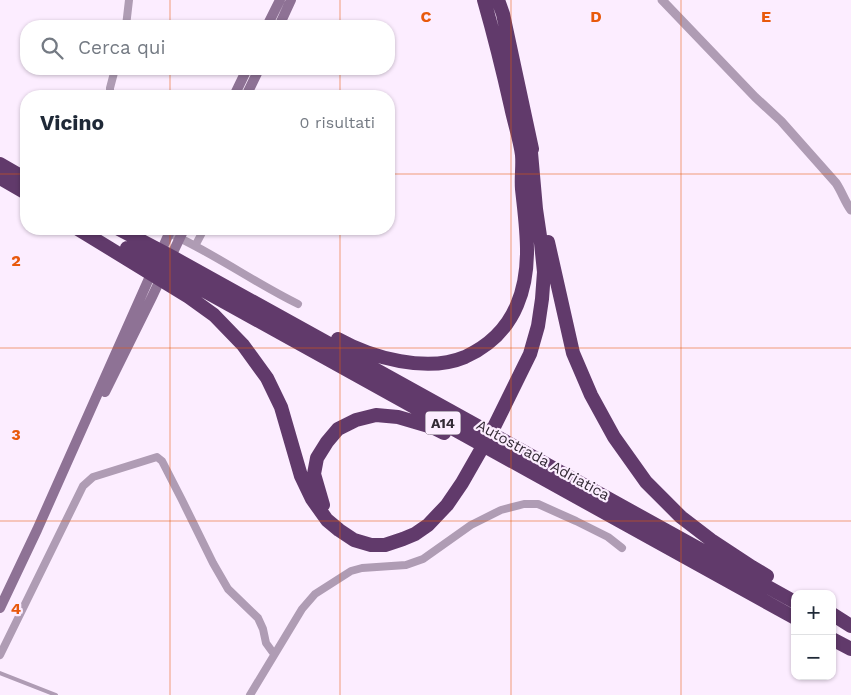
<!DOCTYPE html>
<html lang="it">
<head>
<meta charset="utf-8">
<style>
  :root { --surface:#fff; --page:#f6f6f7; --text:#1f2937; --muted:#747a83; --line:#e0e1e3 }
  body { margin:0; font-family:"Work Sans",sans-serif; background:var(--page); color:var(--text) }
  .controls { position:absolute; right:15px; bottom:15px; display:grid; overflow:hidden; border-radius:10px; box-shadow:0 1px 4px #0004 }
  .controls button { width:45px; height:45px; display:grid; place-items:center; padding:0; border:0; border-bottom:1px solid var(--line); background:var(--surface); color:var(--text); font:25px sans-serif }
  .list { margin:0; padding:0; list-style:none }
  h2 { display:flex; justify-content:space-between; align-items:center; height:65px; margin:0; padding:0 20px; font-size:21px }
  h2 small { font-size:16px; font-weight:400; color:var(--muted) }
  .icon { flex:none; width:28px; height:28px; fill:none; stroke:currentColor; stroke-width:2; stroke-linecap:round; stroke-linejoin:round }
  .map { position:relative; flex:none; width:851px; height:695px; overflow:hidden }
  .search { position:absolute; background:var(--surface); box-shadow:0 1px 4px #0004; left:20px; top:20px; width:375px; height:55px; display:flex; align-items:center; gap:12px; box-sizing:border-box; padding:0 18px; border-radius:20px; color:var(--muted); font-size:19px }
  .panel { position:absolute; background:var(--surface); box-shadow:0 1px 4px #0004; left:20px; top:90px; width:375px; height:145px; border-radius:20px }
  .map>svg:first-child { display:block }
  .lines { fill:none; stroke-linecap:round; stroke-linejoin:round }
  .service { stroke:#af9cb4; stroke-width:4 }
  .minor { stroke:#af9cb4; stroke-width:8 }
  .tertiary { stroke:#af9cb4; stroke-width:9 }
  .secondary { stroke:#8e7295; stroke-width:10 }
  .motorway { stroke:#613a6b; stroke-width:14 }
  .grid { fill:none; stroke:#e8590c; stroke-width:1; stroke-opacity:0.55 }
  .labels { text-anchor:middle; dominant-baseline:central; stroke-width:4.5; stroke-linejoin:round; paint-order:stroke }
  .shield { fill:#fcedff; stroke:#6f6472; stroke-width:1 }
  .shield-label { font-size:14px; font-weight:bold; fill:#332a35 }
  .street-label { font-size:15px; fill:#332a35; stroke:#fcedff }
  .grid-label { font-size:16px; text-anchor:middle; font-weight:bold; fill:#e8590c; stroke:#fcedff; stroke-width:4.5; stroke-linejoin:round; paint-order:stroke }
</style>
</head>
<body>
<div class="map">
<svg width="851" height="695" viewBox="0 0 851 695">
  <rect width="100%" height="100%" fill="#fcedff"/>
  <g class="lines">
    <!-- service -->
    <path class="service" d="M 0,673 L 56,695"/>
    <!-- minor -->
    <path class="minor" d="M 126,26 L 129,0
      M 110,96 L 110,88 L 115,69
      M 160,229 C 208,249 251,281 298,304
      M 195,246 L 204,229
      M 0,655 L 83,486 L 93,477 L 157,457 L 162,461 L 182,500 L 213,563 L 228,589 L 258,618 L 263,629 L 266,643 L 274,654
      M 250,695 L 302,609 L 315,594 L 351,571 L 362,568 L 406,565 L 423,559 L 471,525 L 501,510 L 524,504 L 538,504 L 576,521 L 608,537 L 622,548"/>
    <!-- tertiary -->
    <path class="tertiary" d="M 662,0 L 755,97 L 781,121 L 836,183 C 842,192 845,202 851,210"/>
    <!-- secondary -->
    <path class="secondary" d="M 267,26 L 280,0
      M 279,26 L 291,0
      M 234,96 L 247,69
      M 246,96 L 259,69
      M 105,392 L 152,297 L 184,229
      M 0,608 L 37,530 L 171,229"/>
    <!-- motorway -->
    <path class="motorway" d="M 498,0 L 503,14 L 532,149
      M 0,164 L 26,179
      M 0,178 L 26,193
      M 78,229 L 189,297 L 214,315 L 243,345 L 267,378 L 281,407 L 301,476 L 312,499 L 327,520 L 339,530 L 354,540 L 371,545 L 385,545 L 403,539 L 415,534 L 428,525 L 447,505 L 462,483 L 494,427 L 530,354 L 538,326 L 542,299 L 544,272 L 541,243 L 536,209 L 530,141
      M 119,229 L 174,258 L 795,602
      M 548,242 L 573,353 L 591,395 L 614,437 L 646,482 L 681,517 L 711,540 L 752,567 L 767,576
      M 127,248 L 795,618
      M 338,339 C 372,358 427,373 465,357 C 489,346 507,329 517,305 C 533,268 526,227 522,189 C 521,177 523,166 522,155 C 520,139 514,122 511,107 C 503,71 494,35 484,0
      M 323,505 L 314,474 L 317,458 L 327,442 L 338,429 L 356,420 L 376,415 L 398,417 L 432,427 L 444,433
      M 832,614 L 851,626
      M 832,639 L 851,649"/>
  </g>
  <!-- grid -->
  <path class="grid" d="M 170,0 L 170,26M 340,0 L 340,26M 511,0 L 511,695M 681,0 L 681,695M 170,69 L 170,96M 340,69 L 340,96M 0,174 L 26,174M 389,174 L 851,174M 170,229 L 170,695M 340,229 L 340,695M 0,348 L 851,348M 0,521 L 851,521"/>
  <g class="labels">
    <!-- shield labels -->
    <rect class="shield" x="425.5" y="411.5" width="35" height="23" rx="4"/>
    <g class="shield-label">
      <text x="443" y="423">A14</text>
    </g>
    <!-- street labels -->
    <g class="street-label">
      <text transform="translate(543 460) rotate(29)">Autostrada Adriatica</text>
    </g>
  </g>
  <g class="grid-label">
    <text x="426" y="22">C</text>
    <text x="596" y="22">D</text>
    <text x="766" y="22">E</text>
    <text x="16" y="266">2</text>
    <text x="16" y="440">3</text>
    <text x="16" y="614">4</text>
  </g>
</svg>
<div class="controls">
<button>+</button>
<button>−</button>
</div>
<div class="search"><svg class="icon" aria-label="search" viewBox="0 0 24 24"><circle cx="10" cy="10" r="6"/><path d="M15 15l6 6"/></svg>Cerca qui</div>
<section class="panel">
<h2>Vicino<small>0 risultati</small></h2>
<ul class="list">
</ul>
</section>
</div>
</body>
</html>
